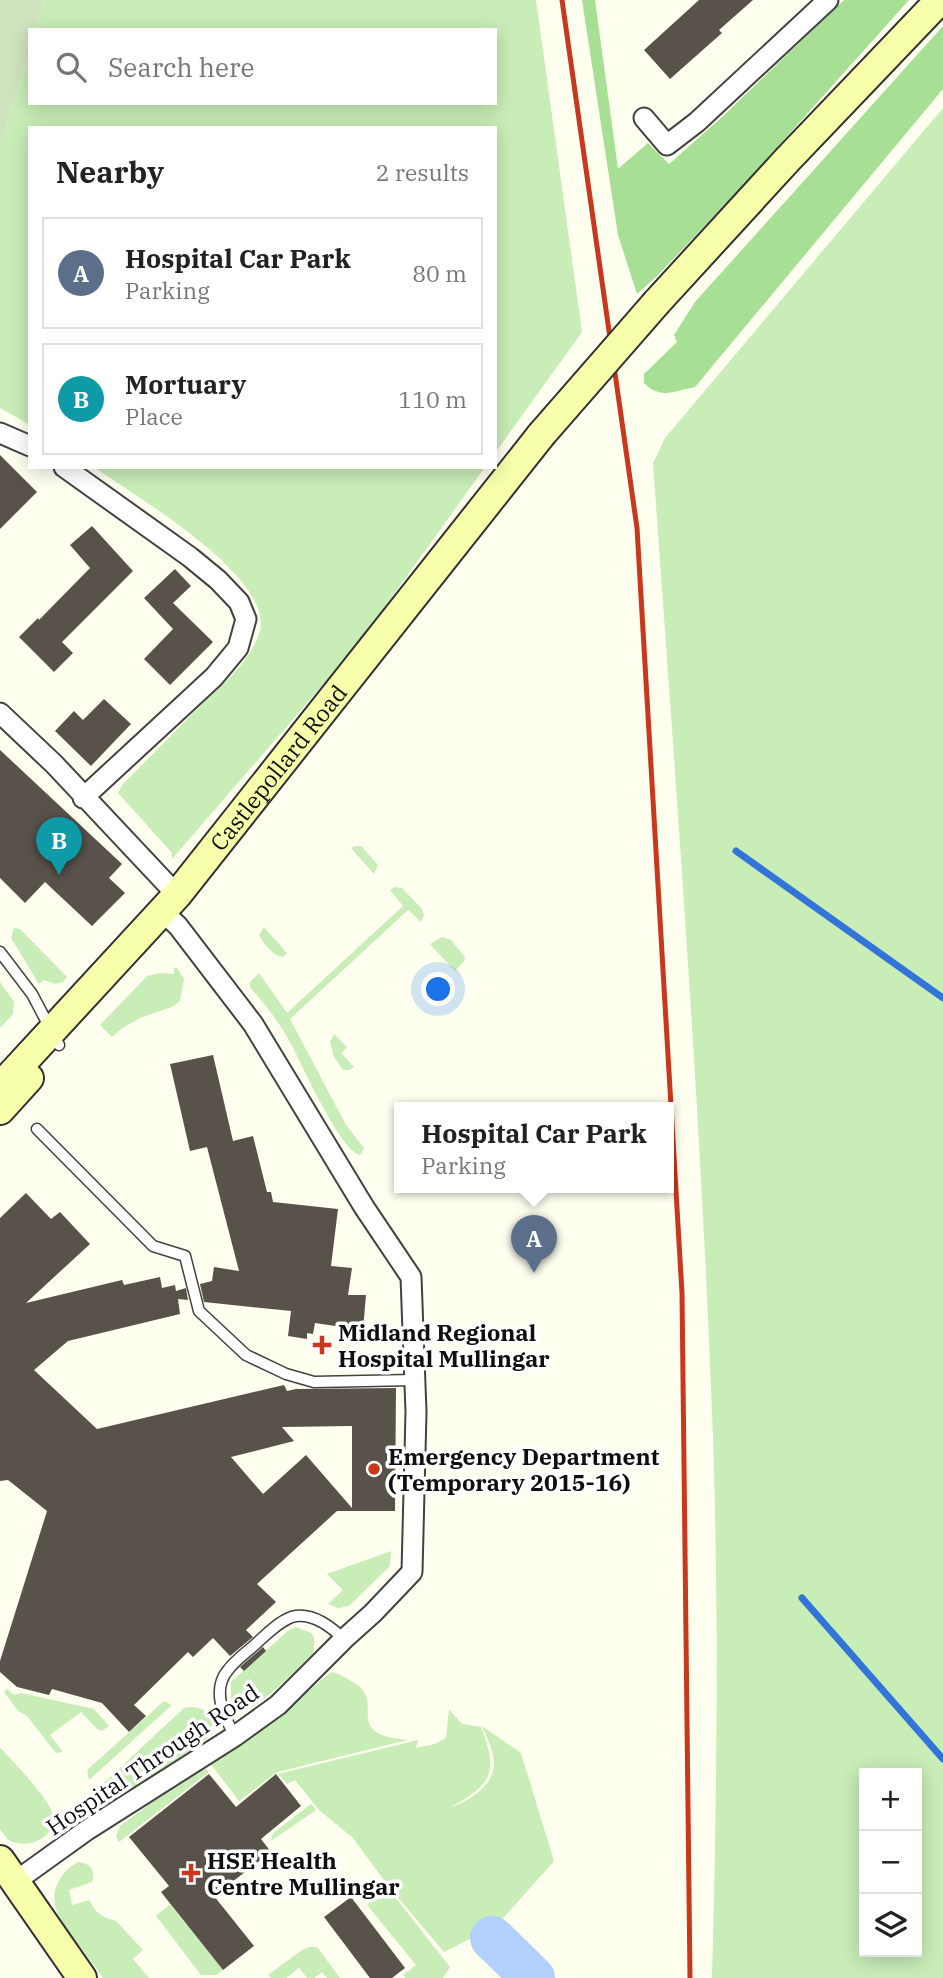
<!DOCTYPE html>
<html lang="en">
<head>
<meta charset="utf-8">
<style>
  :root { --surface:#fff; --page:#f6f6f6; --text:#222; --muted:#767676; --line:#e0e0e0; --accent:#db2777 }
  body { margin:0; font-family:"IBM Plex Serif",serif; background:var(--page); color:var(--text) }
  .controls { position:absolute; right:21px; bottom:21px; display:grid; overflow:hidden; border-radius:0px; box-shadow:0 4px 18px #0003 }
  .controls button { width:63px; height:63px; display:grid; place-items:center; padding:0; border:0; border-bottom:2px solid var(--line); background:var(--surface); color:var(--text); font:35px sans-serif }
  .you { position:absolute; left:439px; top:990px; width:24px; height:24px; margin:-18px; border:5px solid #fff; border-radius:50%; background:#1a73e8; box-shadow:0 0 0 10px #1a73e833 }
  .badge { display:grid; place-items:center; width:46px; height:46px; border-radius:50%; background:var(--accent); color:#fff; font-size:23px; font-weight:700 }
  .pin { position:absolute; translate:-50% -58px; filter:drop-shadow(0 2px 4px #0008) }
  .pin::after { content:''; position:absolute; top:37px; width:24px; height:21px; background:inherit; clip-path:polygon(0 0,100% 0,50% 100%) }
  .popup { position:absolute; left:394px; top:1102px; width:280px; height:91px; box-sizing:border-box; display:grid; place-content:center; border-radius:0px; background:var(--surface); filter:drop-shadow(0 2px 5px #0005); font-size:23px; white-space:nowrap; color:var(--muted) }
  .popup b { font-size:26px; color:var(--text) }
  .popup::after { content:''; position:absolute; left:50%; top:100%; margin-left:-14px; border:14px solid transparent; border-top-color:var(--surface) }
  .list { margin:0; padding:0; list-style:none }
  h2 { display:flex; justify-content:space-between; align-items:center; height:91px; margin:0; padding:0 28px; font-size:30px }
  h2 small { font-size:23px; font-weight:400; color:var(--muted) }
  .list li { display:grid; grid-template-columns:46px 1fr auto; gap:21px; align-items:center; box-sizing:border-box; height:112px; margin:0 14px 14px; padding:0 14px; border:2px solid var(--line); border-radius:0px }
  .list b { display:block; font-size:26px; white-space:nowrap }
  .list p { margin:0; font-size:23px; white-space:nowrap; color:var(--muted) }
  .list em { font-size:23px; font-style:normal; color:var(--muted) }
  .icon { flex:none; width:38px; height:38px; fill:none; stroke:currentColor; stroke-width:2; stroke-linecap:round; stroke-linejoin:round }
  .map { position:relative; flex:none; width:943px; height:1978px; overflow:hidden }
  .search { position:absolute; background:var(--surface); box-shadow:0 4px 18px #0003; left:28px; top:28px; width:469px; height:77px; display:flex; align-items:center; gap:18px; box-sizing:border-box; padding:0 24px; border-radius:0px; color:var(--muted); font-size:26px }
  .panel { position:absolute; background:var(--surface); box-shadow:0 4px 18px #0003; left:28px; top:126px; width:469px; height:343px; border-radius:0px }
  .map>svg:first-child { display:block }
  .green { fill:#c8edb6; fill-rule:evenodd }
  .forest { fill:#a7df95 }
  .cemetery { fill:#d0e3bf }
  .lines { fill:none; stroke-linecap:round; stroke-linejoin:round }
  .stream { stroke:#3274d7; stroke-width:7 }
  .river { stroke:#b1d0fb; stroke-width:44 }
  .building { fill:#58524a; fill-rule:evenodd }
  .lane-casing { stroke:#424242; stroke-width:13 }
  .street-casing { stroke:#424242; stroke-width:23 }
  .secondary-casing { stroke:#313131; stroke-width:32 }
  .lane { stroke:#fff; stroke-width:10 }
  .street { stroke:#fff; stroke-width:19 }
  .secondary { stroke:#f7ffab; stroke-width:28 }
  .rail { stroke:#c9371c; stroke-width:5 }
  .secondary-bridge-casing { stroke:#313131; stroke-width:32; stroke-linecap:butt }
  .secondary-bridge { stroke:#f7ffab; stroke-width:28 }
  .poi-dot { fill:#c9371c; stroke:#fff; stroke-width:2.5 }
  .labels { text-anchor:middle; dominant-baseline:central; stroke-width:7; stroke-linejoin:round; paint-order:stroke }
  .street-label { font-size:23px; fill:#0f0f0f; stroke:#fff }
  .poi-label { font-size:23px; font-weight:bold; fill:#0f0f0f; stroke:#fff; text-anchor:start }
</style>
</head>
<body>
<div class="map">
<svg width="943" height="1978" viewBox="0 0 943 1978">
  <rect width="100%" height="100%" fill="#fffff0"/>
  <!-- green -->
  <path class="green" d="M 44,0 L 536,0 L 582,332 L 495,453 L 495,128 L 30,128 L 30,425 L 0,408 L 0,146 L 30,47 L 30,103 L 495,103 L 495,30 L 35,30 Z
    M 943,108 L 943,1978 L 712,1978 C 717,1798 719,1617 713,1437 C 701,1112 676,787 653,463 L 665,438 ZM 864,1773 L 917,1773 L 917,1952 L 864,1952 Z
    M 94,467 L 485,467 L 359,643 L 172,859 L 172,853 L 118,793 L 123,784 C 148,759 173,734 198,708 C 220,687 248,664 259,634 C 279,579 133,495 94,467 Z
    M 355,846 L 361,846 L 378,865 L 374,874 L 351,848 Z
    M 395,887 L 402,888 L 422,909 L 424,915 L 421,922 L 408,910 L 290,1019 L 346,1125 L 364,1148 L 360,1155 C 338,1149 300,1058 286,1035 C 276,1018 263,1002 250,987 L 250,982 L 259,973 L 287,1013 L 403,906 L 390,890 Z
    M 264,927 L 287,953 L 283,957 C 273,956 264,944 259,935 Z
    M 14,928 L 20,929 L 67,977 L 63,982 L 55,984 L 44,980 L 39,984 L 11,938 Z
    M 442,937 L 451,940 L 465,957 L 464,961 L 455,971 L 430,944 Z
    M 174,968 L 177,968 L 184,979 L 180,1001 L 174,1006 L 140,1018 L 121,1029 L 112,1037 L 100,1025 L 147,976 L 160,973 L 174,974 Z
    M 0,982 L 14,1002 L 13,1014 L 0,1028 Z
    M 334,1034 L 347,1047 L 341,1053 L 354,1067 L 349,1070 L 343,1070 L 334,1057 L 330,1042 Z
    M 391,1551 L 390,1566 L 349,1606 L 338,1608 L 328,1604 L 343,1590 L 327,1574 Z
    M 296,1627 L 311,1633 L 314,1637 L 314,1652 C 302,1664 264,1704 250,1707 C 241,1709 236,1704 231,1698 L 231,1682 L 289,1630 Z
    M 331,1672 C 339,1673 344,1677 351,1681 C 390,1701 338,1734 408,1740 L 277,1772 L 239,1801 L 210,1763 L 274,1720 Z
    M 6,1688 L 14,1695 L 21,1693 L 94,1709 L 109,1726 L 102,1731 L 97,1729 L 81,1712 L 50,1735 L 63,1752 L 56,1753 L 27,1716 L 18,1711 L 5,1693 Z
    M 164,1701 L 172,1705 L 89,1780 L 87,1770 Z
    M 191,1707 C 204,1707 209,1713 213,1725 L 207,1739 L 125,1794 L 105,1804 L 95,1791 L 184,1708 Z
    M 449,1709 L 462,1724 L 481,1727 C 499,1773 492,1784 451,1807 C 468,1802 493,1786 494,1765 C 494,1751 487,1738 482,1726 L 521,1753 L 554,1861 L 497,1925 L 444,1952 L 389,1887 L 353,1838 L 319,1810 L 295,1780 L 287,1784 L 278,1774 L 418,1740 L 416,1748 L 435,1744 L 446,1738 Z
    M 0,1747 C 13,1762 49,1798 53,1815 C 59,1836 27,1850 11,1841 C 6,1839 3,1833 0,1829 Z
    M 202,1765 L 209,1772 L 119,1842 L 116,1836 L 120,1826 Z
    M 311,1804 L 316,1810 L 271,1841 L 273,1833 Z
    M 78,1862 C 90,1863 96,1870 92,1882 L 69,1890 L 72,1905 L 89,1900 L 96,1911 L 104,1917 L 116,1921 L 143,1950 L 133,1959 L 149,1978 L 103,1978 C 93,1962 60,1923 56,1909 C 50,1890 61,1871 78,1862 Z
    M 388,1888 L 450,1967 L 443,1978 L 406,1978 L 403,1975 L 416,1965 L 367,1905 Z
    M 170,1904 L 223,1970 L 216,1975 L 201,1975 L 156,1916 Z
    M 309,1947 L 317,1947 L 340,1978 L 327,1978 L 322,1972 L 314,1978 L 307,1978 L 299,1968 L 286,1978 L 271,1978 L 268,1975 L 302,1950 Z"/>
  <!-- forest -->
  <path class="forest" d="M 582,0 L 595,0 L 618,169 L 648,143 L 669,164 L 722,117 L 844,0 L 909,0 L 738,191 L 657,276 L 637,294 L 618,235 Z
    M 943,26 L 943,89 L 695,387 C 674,391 661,400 644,383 L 644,374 L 677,342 L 674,335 L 695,302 Z"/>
  <!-- cemetery -->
  <path class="cemetery" d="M 0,0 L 44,0 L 35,30 L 30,30 L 30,47 L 0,146 Z"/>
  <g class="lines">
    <!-- stream -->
    <path class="stream" d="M 736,851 L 943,998
      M 802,1598 L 943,1759"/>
    <!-- river -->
    <path class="river" d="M 492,1938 L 533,1978"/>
  </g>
  <!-- building -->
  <path class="building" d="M 699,0 L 753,0 L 719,30 L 722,33 L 670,79 L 644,50 Z
    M 0,455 L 37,492 L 0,529 Z
    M 92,526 L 133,571 L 62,642 L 73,653 L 54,672 L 19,637 L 38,618 L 39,620 L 90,568 L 70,545 Z
    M 175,569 L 191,586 L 173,603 L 213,642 L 170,685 L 144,659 L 173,629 L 144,598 Z
    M 104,699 L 131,724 L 91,766 L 55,731 L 74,711 L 83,720 Z
    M 0,750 L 122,864 L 109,878 L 125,893 L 92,926 L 45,882 L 25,903 L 0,878 Z
    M 213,1055 L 233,1141 L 253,1136 L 267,1192 L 271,1192 L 273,1202 L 338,1209 L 331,1266 L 352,1268 L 348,1295 L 366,1295 L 363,1330 L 315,1323 L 313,1334 L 307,1333 L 307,1339 L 288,1336 L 291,1311 L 204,1302 L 200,1284 L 212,1281 L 214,1267 L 239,1271 L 207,1147 L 190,1151 L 170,1064 Z
    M 26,1193 L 51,1219 L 60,1212 L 90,1244 L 26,1303 L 122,1280 L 124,1285 L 160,1277 L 162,1288 L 175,1285 L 176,1291 L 186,1288 L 188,1300 L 178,1299 L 180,1314 L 68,1341 L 34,1370 L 97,1429 L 284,1385 L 287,1391 L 296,1389 L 396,1388 L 395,1511 L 337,1511 L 257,1584 L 276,1602 L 246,1630 L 253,1637 L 230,1656 L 213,1638 L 193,1657 L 188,1652 L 134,1705 L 146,1716 L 129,1732 L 102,1703 L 52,1689 L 49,1695 L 17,1687 L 0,1672 L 0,1661 L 47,1511 L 8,1480 L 0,1481 L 0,1218 ZM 352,1426 L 352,1508 L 306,1455 L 263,1494 L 231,1457 L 294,1441 L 282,1427 Z
    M 263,1647 L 266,1651 L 244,1671 L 240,1667 Z
    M 209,1774 L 236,1807 L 276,1774 L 301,1806 L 261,1839 L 271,1852 L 214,1896 L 254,1946 L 223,1970 L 161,1892 L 169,1886 L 129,1837 Z
    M 351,1897 L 405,1968 L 392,1978 L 370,1978 L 324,1917 Z"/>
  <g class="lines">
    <defs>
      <path id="lane" d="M 0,952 L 32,994 L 59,1045
        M 37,1129 L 153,1246 L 185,1256 L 199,1311 L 246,1355 L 286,1374 L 314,1382 L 414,1380
        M 235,1736 C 224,1717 211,1690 228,1670 C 236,1659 250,1650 260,1640 C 269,1632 283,1618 296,1616 C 315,1614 331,1627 344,1639"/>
      <path id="street" d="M 644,118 L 667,145 L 697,122 L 828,0
        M 0,433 L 30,446
        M 64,467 L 190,557 L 218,580 L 239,602 L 246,619 L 238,648 L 214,677 L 83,798
        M 0,713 L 54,764 L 177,895
        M 16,1881 L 87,1830 L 235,1736 L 278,1705 L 344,1639 L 373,1613 L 412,1572 L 416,1412 L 411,1277 L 364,1207 L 253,1024 L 178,926 L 162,911"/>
      <g id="secondary">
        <path d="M 657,302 L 788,159 L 940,0"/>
        <path id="s1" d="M 0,1087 L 177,895 L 541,435"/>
        <path d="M 0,1110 L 29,1078"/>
        <path d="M 0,1860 L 82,1978"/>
      </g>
    </defs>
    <!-- lane casing -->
    <use href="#lane" class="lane-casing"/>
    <!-- street casing -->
    <use href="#street" class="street-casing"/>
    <!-- secondary casing -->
    <use href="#secondary" class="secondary-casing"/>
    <!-- lane -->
    <use href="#lane" class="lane"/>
    <!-- street -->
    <use href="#street" class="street"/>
    <!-- secondary -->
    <use href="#secondary" class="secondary"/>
    <!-- rail -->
    <path class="rail" d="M 562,0 L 637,528 L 682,1293 L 690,1978"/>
    <defs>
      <path id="secondary-bridge" d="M 541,435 L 657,302"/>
    </defs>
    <!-- secondary-bridge casing -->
    <use href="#secondary-bridge" class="secondary-bridge-casing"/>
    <!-- secondary-bridge -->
    <use href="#secondary-bridge" class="secondary-bridge"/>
  </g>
  <!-- markers -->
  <g class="poi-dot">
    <path d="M318.5 1334.5h7v7h7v7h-7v7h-7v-7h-7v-7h7z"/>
    <circle cx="374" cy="1469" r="7"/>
    <path d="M187.5 1862.5h7v7h7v7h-7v7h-7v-7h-7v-7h7z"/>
  </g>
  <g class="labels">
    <!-- street labels -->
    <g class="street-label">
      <text stroke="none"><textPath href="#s1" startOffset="424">Castlepollard Road</textPath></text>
      <text transform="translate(152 1759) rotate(-34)">Hospital Through Road</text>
    </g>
    <!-- poi labels -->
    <g class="poi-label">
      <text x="338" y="1332">Midland Regional<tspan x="338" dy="26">Hospital Mullingar</tspan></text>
      <text x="388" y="1456">Emergency Department<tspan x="388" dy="26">(Temporary 2015-16)</tspan></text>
      <text x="207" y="1860">HSE Health<tspan x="207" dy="26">Centre Mullingar</tspan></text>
    </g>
  </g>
</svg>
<div class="controls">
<button>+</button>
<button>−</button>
<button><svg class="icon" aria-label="layers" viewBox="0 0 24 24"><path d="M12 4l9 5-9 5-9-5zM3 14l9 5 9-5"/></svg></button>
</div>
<div class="you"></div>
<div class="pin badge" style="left:534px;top:1273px;background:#5c6f8a">A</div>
<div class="popup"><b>Hospital Car Park</b>Parking</div>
<div class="pin badge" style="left:59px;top:875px;background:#0f9aa8">B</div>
<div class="search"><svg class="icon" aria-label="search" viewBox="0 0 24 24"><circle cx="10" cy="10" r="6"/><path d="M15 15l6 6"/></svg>Search here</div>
<section class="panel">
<h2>Nearby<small>2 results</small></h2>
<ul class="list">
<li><span class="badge" style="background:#5c6f8a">A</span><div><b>Hospital Car Park</b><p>Parking</p></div><em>80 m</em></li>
<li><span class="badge" style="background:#0f9aa8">B</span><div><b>Mortuary</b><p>Place</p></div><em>110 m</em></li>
</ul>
</section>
</div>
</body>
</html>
